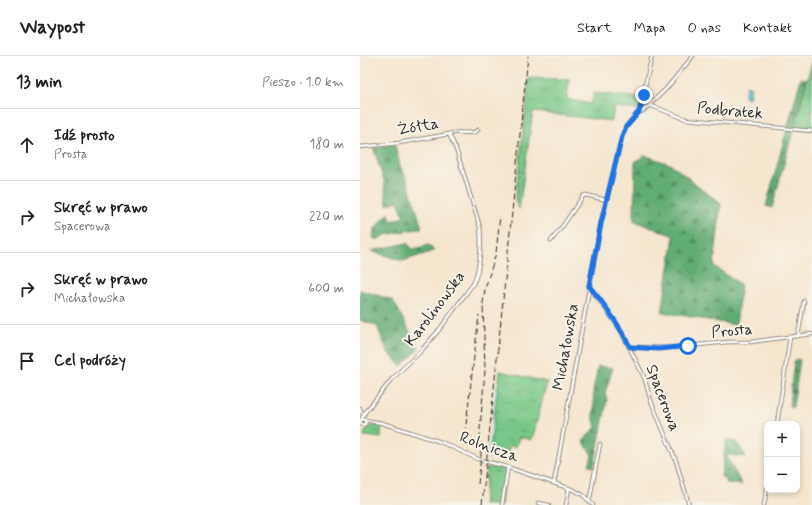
<!DOCTYPE html>
<html lang="pl">
<head>
<meta charset="utf-8">
<style>
  :root { --surface:#fff; --page:#f2f2f2; --text:#202124; --muted:#757577; --line:#e0e0e0 }
  body { margin:0; font-family:Mynerve,sans-serif; background:var(--page); color:var(--text) }
  .controls { position:absolute; right:12px; bottom:12px; display:grid; overflow:hidden; border-radius:8px; box-shadow:0 2px 6px #0003 }
  .controls button { width:36px; height:36px; display:grid; place-items:center; padding:0; border:0; border-bottom:1px solid var(--line); background:var(--surface); color:var(--text); font:20px sans-serif }
  .stop { position:absolute; width:12px; height:12px; margin:-9px; border:3px solid #1a73e8; border-radius:50%; background:#fff }
  .stop.end { background:#1a73e8; border-color:#fff; box-shadow:0 1px 4px #0008 }
  .list { margin:0; padding:0; list-style:none }
  h2 { display:flex; justify-content:space-between; align-items:center; height:52px; margin:0; padding:0 16px; font-size:17px }
  h2 small { font-size:13px; font-weight:400; color:var(--muted) }
  .list li { display:grid; grid-template-columns:26px 1fr auto; gap:12px; align-items:center; box-sizing:border-box; height:72px; padding:0 16px; border-top:1px solid var(--line) }
  .list b { display:block; font-size:15px; white-space:nowrap }
  .list p { margin:0; font-size:13px; white-space:nowrap; color:var(--muted) }
  .list em { font-size:13px; font-style:normal; color:var(--muted) }
  .icon { flex:none; width:22px; height:22px; fill:none; stroke:currentColor; stroke-width:2; stroke-linecap:round; stroke-linejoin:round }
  .map { position:relative; flex:none; width:452px; height:449px; overflow:hidden }
  header { display:flex; align-items:center; gap:24px; box-sizing:border-box; height:56px; padding:0 20px; background:var(--surface); border-bottom:1px solid var(--line) }
  header strong { font-size:19px }
  nav { display:flex; gap:22px; margin-inline-start:auto; font-size:14px }
  main { display:flex }
  aside { flex:1; background:var(--surface) }
  .map>svg:first-child { display:block }
  .grass { fill:url(#grass-tufts); stroke:#51795a }
  .forest { fill:url(#forest-firs); stroke:#466c50 }
  .water { fill:url(#water-rules); stroke:#437a7e }
  .lines { fill:none; stroke-linecap:round; stroke-linejoin:round }
  .stream { stroke:#5bc8d1; stroke-width:1 }
  .minor-casing { stroke:#90887e; stroke-width:4.5 }
  .minor { stroke:#fff; stroke-width:2.5 }
  .rail { stroke:#2b2b2b; stroke-width:1; stroke-dasharray:6 3; stroke-linecap:butt }
  .route { stroke:#1a73e8; stroke-width:5 }
  .labels { text-anchor:middle; dominant-baseline:central; stroke-width:4; stroke-linejoin:round; paint-order:stroke }
  .street-label { font-size:16px; fill:#2b2b2b; stroke:#f7f3e8 }
</style>
</head>
<body>
<header>
<strong>Waypost</strong>
<nav><a>Start</a><a>Mapa</a><a>O nas</a><a>Kontakt</a></nav>
</header>
<main>
<aside>
<h2>13 min<small>Pieszo · 1.0 km</small></h2>
<ul class="list">
<li><svg class="icon" aria-label="ahead" viewBox="0 0 24 24"><path d="M12 20V5M6 11l6-6 6 6"/></svg><div><b>Idź prosto</b><p>Prosta</p></div><em>180 m</em></li>
<li><svg class="icon" aria-label="right" viewBox="0 0 24 24"><path d="M7 20v-9h11M14 6l5 5-5 5"/></svg><div><b>Skręć w prawo</b><p>Spacerowa</p></div><em>220 m</em></li>
<li><svg class="icon" aria-label="right" viewBox="0 0 24 24"><path d="M7 20v-9h11M14 6l5 5-5 5"/></svg><div><b>Skręć w prawo</b><p>Michałowska</p></div><em>600 m</em></li>
<li><svg class="icon" aria-label="arrive" viewBox="0 0 24 24"><path d="M6 21V4h12l-3 4 3 4H6"/></svg><div><b>Cel podróży</b></div></li>
</ul>
</aside>
<div class="map">
<svg width="452" height="449" viewBox="0 0 452 449">
  <defs>
    <pattern id="grass-tufts" width="24" height="20" patternUnits="userSpaceOnUse"><rect width="24" height="20" fill="#77c788"/><path d="M3 7l-1-3M5 7V3M7 7l1-3M15 17l-1-3M17 17v-4M19 17l1-3" fill="none" stroke="#62a26f"/></pattern>
    <pattern id="forest-firs" width="22" height="20" patternUnits="userSpaceOnUse"><rect width="22" height="20" fill="#61ac74"/><path d="M5 1l3.5 6h-7zM16 11l3.5 6h-7z" fill="#508c5f"/></pattern>
    <pattern id="water-rules" width="6" height="5" patternUnits="userSpaceOnUse"><rect width="6" height="5" fill="#5bc8d1"/><path d="M0 2.5h6" fill="none" stroke="#4ba3aa"/></pattern>
  </defs>
  <rect width="100%" height="100%" fill="#f7f3e8"/>
  <filter id="ink" filterUnits="userSpaceOnUse"><feTurbulence type="fractalNoise" baseFrequency=".025" numOctaves="2"/><feDisplacementMap in="SourceGraphic" scale="8" xChannelSelector="R" yChannelSelector="G"/><feConvolveMatrix kernelMatrix="1 2 1 2 8 2 1 2 1" color-interpolation-filters="sRGB"/></filter>
  <filter id="wash" filterUnits="userSpaceOnUse"><feTurbulence type="fractalNoise" baseFrequency=".012" numOctaves="4" result="noise"/><feDisplacementMap in="SourceGraphic" scale="16" xChannelSelector="R" yChannelSelector="G"/><feGaussianBlur stdDeviation="0.9" result="paint"/><feColorMatrix in="noise" values="0 0 0 0 0 0 0 0 0 0 0 0 0 0 0 0 0 1.4 0 .05"/><feComposite in="paint" operator="in"/></filter>
  <g filter="url(#wash)">
    <rect width="100%" height="100%" fill="#f5e6d0"/>
    <!-- grass -->
    <path class="grass" d="M 452,6 L 452,74 L 434,72 Z
      M 169,22 L 209,23 L 207,43 L 231,48 L 234,37 L 281,42 L 277,54 L 254,51 L 252,65 L 173,56 L 159,153 L 155,145 Z
      M 140,315 L 187,326 L 172,384 L 159,381 L 156,391 L 149,390 L 148,397 L 130,395 Z
      M 14,369 L 22,370 L 21,382 L 4,380 C 5,373 7,371 14,369 Z
      M 133,409 L 145,414 L 141,449 L 123,449 L 127,411 L 132,412 Z"/>
    <!-- forest -->
    <path class="forest" d="M 441,22 L 447,23 L 412,152 L 406,150 Z
      M 35,88 L 40,110 L 47,123 L 62,172 L 25,179 L 19,183 L 14,183 C 10,172 23,165 29,157 L 31,165 L 44,161 L 38,145 L 27,149 L 24,125 L 13,92 Z
      M 285,99 L 312,109 L 361,148 L 354,210 L 381,229 L 376,269 L 302,256 L 314,180 L 274,165 L 275,106 Z
      M 47,187 L 53,193 L 69,189 L 74,195 L 43,205 L 11,195 Z
      M 0,234 L 33,244 L 59,293 L 41,310 L 28,297 L 17,270 L 0,264 Z
      M 436,303 L 440,304 L 433,351 L 430,351 L 429,349 L 434,305 Z
      M 238,310 L 253,312 L 245,337 L 247,344 L 234,411 L 229,410 L 232,399 L 223,385 L 236,371 L 233,361 L 234,348 L 233,335 Z
      M 366,384 L 377,386 L 386,401 L 366,399 L 382,429 L 366,427 L 366,423 L 361,421 Z"/>
    <!-- water -->
    <path class="water" d="M 387,29 L 391,31 L 389,42 L 384,40 Z"/>
    <g class="lines">
      <!-- stream -->
      <path class="stream" d="M 128,403 L 137,329"/>
    </g>
  </g>
  <g filter="url(#ink)">
    <g class="lines">
      <defs>
        <path id="minor" d="M 289,49 L 326,63 L 452,75
          M 279,56 L 283,55 L 306,33 L 333,0
          M 0,91 L 39,87 L 89,78 C 98,74 113,80 118,74
          M 191,185 L 204,168 L 223,140 L 226,139 L 246,144
          M 229,230 L 260,273 L 284,321 L 291,345 L 316,405 L 329,449
          M 438,280 L 444,245
          M 270,291 L 309,292 L 368,286 L 390,286 L 452,278
          M 0,352 L 1,356 L 4,358
          M0.5 366a2.5 2.5 0 1 1 5 0a2.5 2.5 0 1 1-5 0Z
          M 1,364 L 6,355 L 33,322 L 60,296 L 79,274 L 113,228 C 120,215 122,186 120,171 L 96,93 L 89,78
          M 5,364 L 22,367 L 81,386 L 120,404 L 144,410 L 214,434 L 223,439 L 233,449
          M 417,368 L 430,281
          M 194,427 L 241,167 L 262,80 L 266,71 L 279,55 L 292,0
          M 228,444 L 230,442 L 240,388
          M 178,447 L 189,449
          M 142,449 L 148,411
          M 206,449 L 209,432
          M 404,449 L 407,432"/>
      </defs>
      <!-- minor casing -->
      <use href="#minor" class="minor-casing"/>
      <!-- minor -->
      <use href="#minor" class="minor"/>
      <!-- rail -->
      <path class="rail" d="M 105,377 L 119,259
        M 118,428 L 121,400 L 120,373 L 125,314 L 123,247 L 125,233 L 136,197 L 140,160
        M 122,449 L 168,0"/>
    </g>
  </g>
  <g class="lines" filter="url(#ink)">
    <!-- route -->
    <path class="route" d="M 284,39 L 279,56 L 266,71 L 262,80 L 241,167 L 229,230 C 245,249 259,268 270,291 L 298,293 L 328,290"/>
  </g>
  <g class="labels">
    <!-- street labels -->
    <g class="street-label">
      <text transform="translate(370 55) rotate(5)">Podbratek</text>
      <text transform="translate(58 71) rotate(-10)">Żółta</text>
      <text transform="translate(75 253) rotate(-53)">Karolinowska</text>
      <text transform="translate(372 275) rotate(-5)">Prosta</text>
      <text transform="translate(206 291) rotate(-80)">Michałowska</text>
      <text transform="translate(303 342) rotate(69)">Spacerowa</text>
      <text transform="translate(129 391) rotate(20)">Rolnicza</text>
    </g>
  </g>
</svg>
<div class="controls">
<button>+</button>
<button>−</button>
</div>
<div class="stop" style="left:328px;top:290px"></div>
<div class="stop end" style="left:284px;top:39px"></div>
</div>
</main>
</body>
</html>
